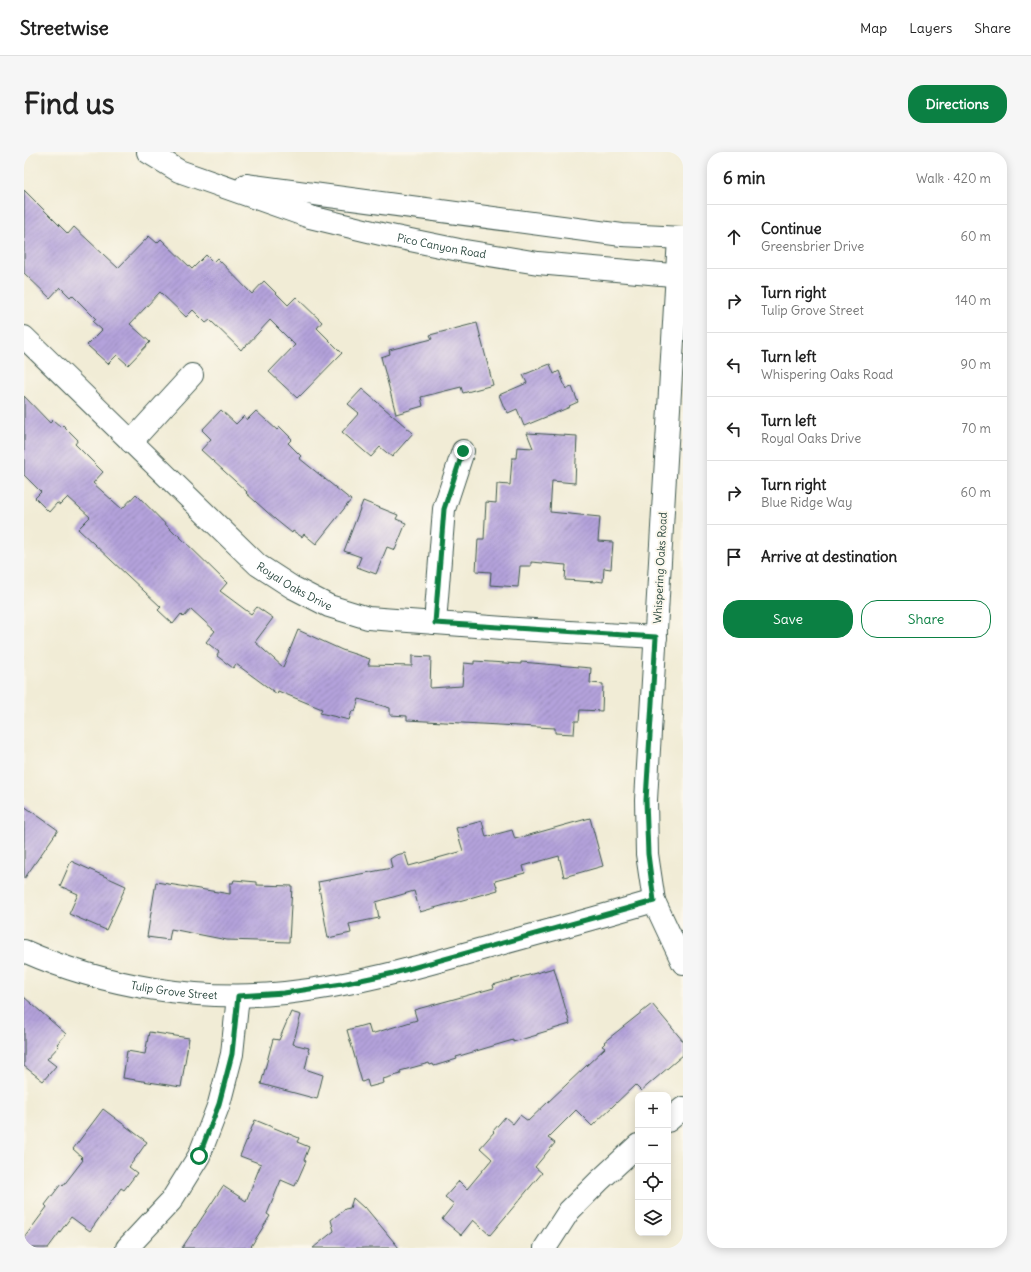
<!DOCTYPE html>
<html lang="en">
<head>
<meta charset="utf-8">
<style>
  :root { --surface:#fff; --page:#f6f6f6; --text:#222; --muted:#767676; --line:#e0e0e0; --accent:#0b8043 }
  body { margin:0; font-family:Delius,sans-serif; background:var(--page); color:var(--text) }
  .controls { position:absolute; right:12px; bottom:12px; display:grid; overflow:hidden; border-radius:8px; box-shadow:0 2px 10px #0003 }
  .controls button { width:36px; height:36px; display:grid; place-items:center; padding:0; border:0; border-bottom:1px solid var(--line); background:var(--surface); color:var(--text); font:20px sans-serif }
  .stop { position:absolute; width:12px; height:12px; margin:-9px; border:3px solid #0b8043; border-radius:50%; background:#fff }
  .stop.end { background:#0b8043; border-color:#fff; box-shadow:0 1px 4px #0008 }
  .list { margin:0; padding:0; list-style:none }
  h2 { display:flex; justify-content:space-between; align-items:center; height:52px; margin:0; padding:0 16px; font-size:17px }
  h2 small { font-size:13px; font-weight:400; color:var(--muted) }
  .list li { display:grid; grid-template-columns:26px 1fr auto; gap:12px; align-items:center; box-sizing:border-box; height:64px; padding:0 16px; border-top:1px solid var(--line) }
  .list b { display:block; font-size:15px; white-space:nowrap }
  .list p { margin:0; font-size:13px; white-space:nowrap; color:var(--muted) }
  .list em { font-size:13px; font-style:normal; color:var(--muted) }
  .actions { display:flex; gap:8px; padding:12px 16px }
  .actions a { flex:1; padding:9px 0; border:1px solid var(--accent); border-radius:16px; text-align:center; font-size:14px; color:var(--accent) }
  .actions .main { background:var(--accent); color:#fff }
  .icon { flex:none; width:22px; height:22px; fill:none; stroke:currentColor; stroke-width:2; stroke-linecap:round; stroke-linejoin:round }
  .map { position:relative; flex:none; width:659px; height:1096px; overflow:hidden; border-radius:16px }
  header { display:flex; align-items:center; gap:24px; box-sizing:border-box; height:56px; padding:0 20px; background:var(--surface); border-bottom:1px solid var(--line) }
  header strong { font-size:19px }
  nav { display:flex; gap:22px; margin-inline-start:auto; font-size:14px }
  .intro { display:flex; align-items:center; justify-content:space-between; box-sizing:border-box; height:96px; padding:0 24px }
  h1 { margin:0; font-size:28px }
  .button { padding:10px 18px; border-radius:16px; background:var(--accent); color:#fff; font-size:14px; font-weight:700 }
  main { display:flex; gap:24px; padding:0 24px }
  aside { flex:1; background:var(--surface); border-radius:16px; box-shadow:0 2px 10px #0003 }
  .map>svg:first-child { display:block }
  .building { fill:url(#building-hatch) }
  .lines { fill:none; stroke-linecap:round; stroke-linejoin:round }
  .minor-casing { stroke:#3e574c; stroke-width:24 }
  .minor { stroke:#fff; stroke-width:22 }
  .route { stroke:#0b8043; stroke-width:5 }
  .labels { text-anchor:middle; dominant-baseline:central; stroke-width:4; stroke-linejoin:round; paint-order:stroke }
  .street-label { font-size:11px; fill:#1f3d34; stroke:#fbf7ec }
</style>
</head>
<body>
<header>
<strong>Streetwise</strong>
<nav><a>Map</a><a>Layers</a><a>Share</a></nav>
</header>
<div class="intro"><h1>Find us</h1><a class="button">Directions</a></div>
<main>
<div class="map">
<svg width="659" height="1096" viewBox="0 0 659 1096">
  <defs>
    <pattern id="building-hatch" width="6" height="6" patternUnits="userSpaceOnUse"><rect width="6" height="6" fill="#b4a2db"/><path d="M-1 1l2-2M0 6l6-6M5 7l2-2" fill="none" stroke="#9285b2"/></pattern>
  </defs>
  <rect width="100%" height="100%" fill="#fbf7ec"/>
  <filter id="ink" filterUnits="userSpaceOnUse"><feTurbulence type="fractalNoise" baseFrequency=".025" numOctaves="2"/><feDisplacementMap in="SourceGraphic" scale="8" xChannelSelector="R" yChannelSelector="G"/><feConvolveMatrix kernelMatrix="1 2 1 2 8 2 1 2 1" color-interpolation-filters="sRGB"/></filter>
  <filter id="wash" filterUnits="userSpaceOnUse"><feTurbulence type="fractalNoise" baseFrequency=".012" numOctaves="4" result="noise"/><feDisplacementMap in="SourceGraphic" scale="16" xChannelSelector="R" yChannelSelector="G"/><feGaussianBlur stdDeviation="0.9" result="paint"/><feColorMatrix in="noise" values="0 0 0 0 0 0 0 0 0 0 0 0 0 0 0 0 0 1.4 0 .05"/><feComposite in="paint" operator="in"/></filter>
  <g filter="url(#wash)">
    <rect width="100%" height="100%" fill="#f1ecd6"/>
    <g id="blocks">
      <!-- building -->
      <path class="building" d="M 0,38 L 44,82 L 50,75 L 94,116 L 125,84 L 133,91 L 137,87 L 168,117 L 182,103 L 189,110 L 193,106 L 228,142 L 240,129 L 264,153 L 272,145 L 298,170 L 293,176 L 318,201 L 276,244 L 276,243 L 273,246 L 245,220 L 271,193 L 246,168 L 221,195 L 220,194 L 217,198 L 186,168 L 182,171 L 169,158 L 162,165 L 136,140 L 106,172 L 126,190 L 104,213 L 93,203 L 84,212 L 63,193 L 78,178 L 69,170 L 72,167 L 48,143 L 46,145 L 36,135 L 26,146 L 0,121 Z
        M 453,171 L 469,233 L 439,241 L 437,235 L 397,245 L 399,254 L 372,262 L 357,205 L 366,202 L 365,198 L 408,187 L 406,183 Z
        M 526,212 L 530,222 L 535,219 L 542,237 L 548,235 L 554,250 L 545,254 L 546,255 L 500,274 L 493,257 L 484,261 L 482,257 L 481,258 L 475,243 L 503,231 L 499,223 Z
        M 338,237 L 389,281 L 368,305 L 356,295 L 347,305 L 318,280 L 335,261 L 324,252 Z
        M 0,244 L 26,271 L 29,268 L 37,275 L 39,273 L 54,288 L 51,292 L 79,320 L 69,331 L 98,357 L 112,342 L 151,382 L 152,381 L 203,431 L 196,439 L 227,462 L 233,455 L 249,466 L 231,490 L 259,515 L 274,478 L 318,498 L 346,507 L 344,513 L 388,514 L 388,504 L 407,505 L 406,536 L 438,534 L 440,511 L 450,512 L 450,509 L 497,512 L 497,510 L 567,516 L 566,531 L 579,532 L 578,559 L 556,558 L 555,569 L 551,569 L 550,582 L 531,581 L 531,576 L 383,568 L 383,564 L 366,563 L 366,556 L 335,547 L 331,560 L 328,559 L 325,568 L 296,561 L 298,557 L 254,539 L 253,542 L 212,512 L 209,516 L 193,504 L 195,500 L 182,490 L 191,479 L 167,457 L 160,465 L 157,462 L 149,472 L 134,458 L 137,455 L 54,377 L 66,365 L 44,345 L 36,353 L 33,351 L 25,360 L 11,346 L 17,340 L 0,323 Z
        M 197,258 L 212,272 L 220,264 L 223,268 L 232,259 L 253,278 L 256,275 L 268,287 L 264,291 L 277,304 L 275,306 L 327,348 L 292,392 L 280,382 L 278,385 L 269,379 L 268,381 L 252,368 L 222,341 L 223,340 L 177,298 L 187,287 L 178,278 Z
        M 503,281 L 553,284 L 551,331 L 528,329 L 526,360 L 576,365 L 574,389 L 589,390 L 587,417 L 580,416 L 579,430 L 572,429 L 572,430 L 541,428 L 542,413 L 507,410 L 507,414 L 496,414 L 494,435 L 466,433 L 467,420 L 452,419 L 454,387 L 460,387 L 462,350 L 472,351 L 473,332 L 486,333 L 488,306 L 492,306 L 493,295 L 509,296 Z
        M 339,349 L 374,363 L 372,367 L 382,371 L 371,398 L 363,395 L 352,422 L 333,415 L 337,405 L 320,399 Z
        M 0,654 L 34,678 L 0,727 Z
        M 566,666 L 579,714 L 540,725 L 535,704 L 499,714 L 501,721 L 471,729 L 474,738 L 396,760 L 390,739 L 352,750 L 355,766 L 325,772 L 327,781 L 304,786 L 294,730 L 368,716 L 366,707 L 372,703 L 381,701 L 385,714 L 439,699 L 432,676 L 458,669 L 462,685 L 488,678 L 491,687 Z
        M 47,709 L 102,734 L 82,778 L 45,762 L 54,742 L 36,734 Z
        M 210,728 L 233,730 L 233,733 L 268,734 L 265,790 L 203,788 L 147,777 L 145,788 L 123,785 L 132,730 L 206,742 L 206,731 L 209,731 Z
        M 530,816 L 546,872 L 513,882 L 513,883 L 489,890 L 489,888 L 432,905 L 433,907 L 410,914 L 409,912 L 406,913 L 405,911 L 376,919 L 377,922 L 359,927 L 360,931 L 345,935 L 343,928 L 338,930 L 323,878 L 344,872 L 347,882 L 393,868 L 390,858 L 470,836 L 469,833 Z
        M 0,845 L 42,882 L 33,892 L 35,894 L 23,907 L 32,914 L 19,929 L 0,914 Z
        M 628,852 L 659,889 L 659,903 L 617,939 L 611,933 L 568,974 L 552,958 L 524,986 L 531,991 L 511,1015 L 518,1021 L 466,1083 L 449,1068 L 437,1083 L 418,1067 L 430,1052 L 421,1045 L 435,1029 L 443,1037 L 468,1007 L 456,996 L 470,980 L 469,979 L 481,965 L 489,972 L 496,963 L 504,969 L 581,896 L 578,894 L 581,891 L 580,890 Z
        M 267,860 L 277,863 L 269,892 L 285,896 L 284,899 L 285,900 L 281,917 L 299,923 L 293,947 L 237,932 L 249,887 L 255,888 Z
        M 125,880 L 165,886 L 157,935 L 99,926 L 103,899 L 121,902 Z
        M 79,957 L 123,990 L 105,1015 L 113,1021 L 100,1038 L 97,1036 L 66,1079 L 47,1065 L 24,1096 L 0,1096 L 0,1086 L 23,1055 L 21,1053 L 37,1032 L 39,1034 L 59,1008 L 57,1006 L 58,1005 L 49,997 Z
        M 231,968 L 275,986 L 273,990 L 285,995 L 280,1008 L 282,1009 L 271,1034 L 257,1028 L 243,1062 L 246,1064 L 226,1096 L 158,1096 L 199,1034 L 222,1049 L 237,1012 L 216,1004 Z
        M 329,1046 L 340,1056 L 341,1055 L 375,1096 L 289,1096 L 310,1079 L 307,1068 L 321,1057 L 326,1056 Z"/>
    </g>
  </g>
  <g filter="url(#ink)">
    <use href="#blocks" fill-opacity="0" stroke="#3e574c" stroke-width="1"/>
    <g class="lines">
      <defs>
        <g id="minor">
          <path id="s1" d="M 124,0 L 155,19 L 286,65 L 357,82 L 435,98 L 514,111 L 659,124"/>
          <path d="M 222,33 L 598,83 L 659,86"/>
          <path d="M 655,86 L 622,648 L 623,702 L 630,749 L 659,811"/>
          <path id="s2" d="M 0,185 L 234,413 L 268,435 L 305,454 L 344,466 L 493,477 L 632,485"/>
          <path d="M 107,290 L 168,223"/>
          <path d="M 411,471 L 420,357 L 439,299"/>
          <path id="s3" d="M 0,799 C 79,834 174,850 261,841 C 327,834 391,816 454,798 C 513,782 572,766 630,749"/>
          <path d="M 644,969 L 659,956"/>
          <path d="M 103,1096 L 147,1049 L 175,1004 L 195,952 L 208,902 L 214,844"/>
          <path d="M 521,1096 L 545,1059 L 575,1029 L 614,993"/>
        </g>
      </defs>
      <!-- minor casing -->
      <use href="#minor" class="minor-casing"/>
      <!-- minor -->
      <use href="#minor" class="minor"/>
    </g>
  </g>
  <g class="lines" filter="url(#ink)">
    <!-- route -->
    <path class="route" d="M 175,1004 L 195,952 L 208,902 L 214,844 L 260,841 L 318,832 L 370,821 L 630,749 L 624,702 L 622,648 L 632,485 L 411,471 L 420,357 L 439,299"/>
  </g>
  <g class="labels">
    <!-- street labels -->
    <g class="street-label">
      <text stroke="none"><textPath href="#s1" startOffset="310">Pico Canyon Road</textPath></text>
      <text transform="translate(636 416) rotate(-87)">Whispering Oaks Road</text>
      <text stroke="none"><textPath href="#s2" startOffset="369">Royal Oaks Drive</textPath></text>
      <text stroke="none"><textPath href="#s3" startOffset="156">Tulip Grove Street</textPath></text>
    </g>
  </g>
</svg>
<div class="controls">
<button>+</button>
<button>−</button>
<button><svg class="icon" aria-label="locate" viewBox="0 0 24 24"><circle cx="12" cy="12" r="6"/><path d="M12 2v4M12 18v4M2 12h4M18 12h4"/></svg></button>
<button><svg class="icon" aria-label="layers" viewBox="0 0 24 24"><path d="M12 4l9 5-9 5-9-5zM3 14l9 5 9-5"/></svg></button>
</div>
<div class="stop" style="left:175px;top:1004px"></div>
<div class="stop end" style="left:439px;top:299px"></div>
</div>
<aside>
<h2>6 min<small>Walk · 420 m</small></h2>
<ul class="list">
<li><svg class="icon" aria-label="ahead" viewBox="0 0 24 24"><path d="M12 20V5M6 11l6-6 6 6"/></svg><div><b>Continue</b><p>Greensbrier Drive</p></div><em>60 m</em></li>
<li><svg class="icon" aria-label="right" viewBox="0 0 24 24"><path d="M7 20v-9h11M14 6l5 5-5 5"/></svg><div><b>Turn right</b><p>Tulip Grove Street</p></div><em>140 m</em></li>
<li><svg class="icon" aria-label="left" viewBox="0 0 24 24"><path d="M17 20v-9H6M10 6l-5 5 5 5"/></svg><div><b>Turn left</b><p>Whispering Oaks Road</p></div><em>90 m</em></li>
<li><svg class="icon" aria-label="left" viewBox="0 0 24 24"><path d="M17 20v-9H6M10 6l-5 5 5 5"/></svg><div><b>Turn left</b><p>Royal Oaks Drive</p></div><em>70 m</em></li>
<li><svg class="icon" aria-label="right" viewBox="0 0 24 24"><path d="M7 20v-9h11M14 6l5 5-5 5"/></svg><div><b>Turn right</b><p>Blue Ridge Way</p></div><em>60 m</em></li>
<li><svg class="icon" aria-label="arrive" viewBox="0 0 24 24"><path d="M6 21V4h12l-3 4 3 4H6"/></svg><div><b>Arrive at destination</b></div></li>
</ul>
<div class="actions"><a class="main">Save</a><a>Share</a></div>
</aside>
</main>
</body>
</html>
